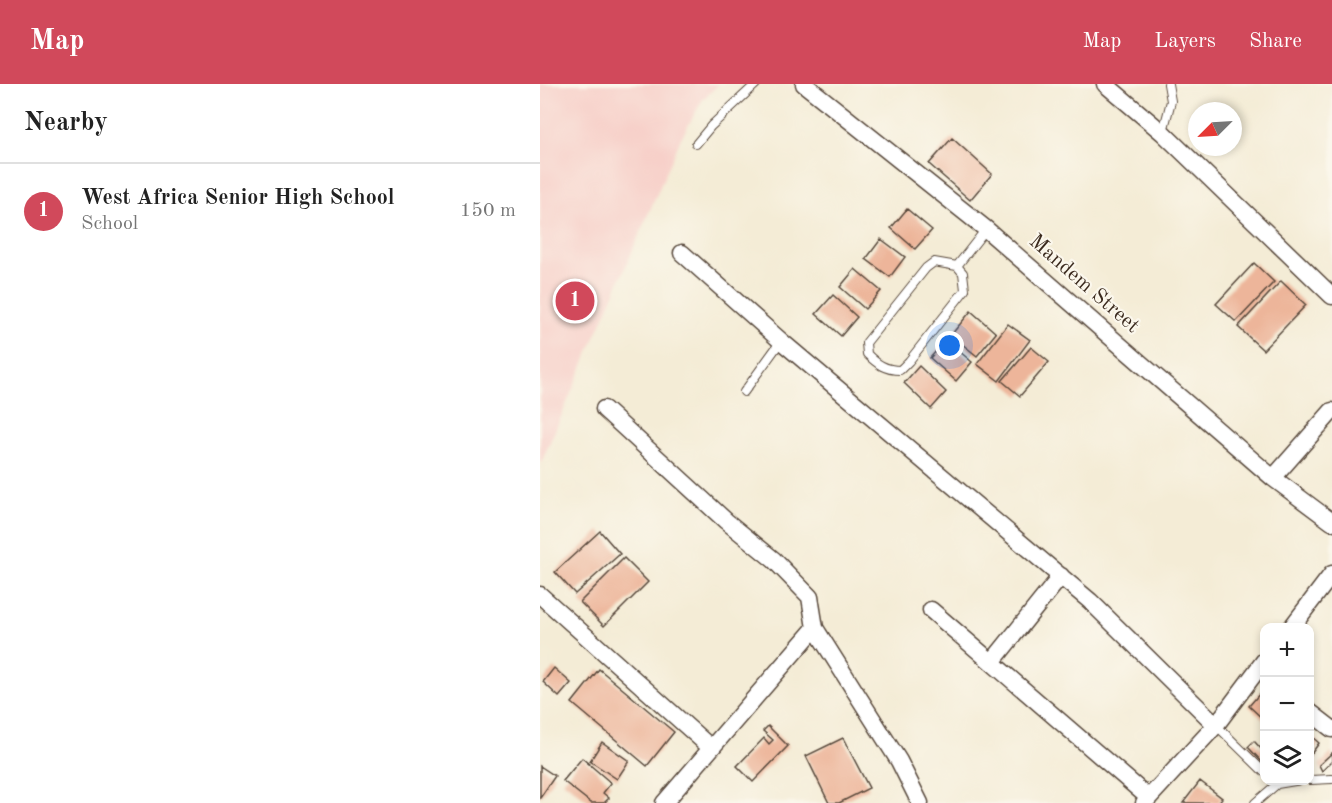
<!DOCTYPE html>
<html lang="en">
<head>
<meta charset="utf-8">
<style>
  :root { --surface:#fff; --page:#f6f6f6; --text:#222; --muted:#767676; --line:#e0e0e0; --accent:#d1495b }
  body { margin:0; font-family:"Old Standard TT",serif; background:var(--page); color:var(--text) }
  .controls { position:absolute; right:18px; bottom:18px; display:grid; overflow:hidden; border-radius:12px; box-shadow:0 3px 9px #0003 }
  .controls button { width:54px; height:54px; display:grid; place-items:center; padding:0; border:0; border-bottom:2px solid var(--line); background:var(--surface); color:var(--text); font:30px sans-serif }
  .compass { position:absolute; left:648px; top:18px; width:54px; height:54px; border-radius:50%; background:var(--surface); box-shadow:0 3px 9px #0003; rotate:246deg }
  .you { position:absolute; left:410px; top:262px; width:21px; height:21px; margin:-15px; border:4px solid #fff; border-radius:50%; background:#1a73e8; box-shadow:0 0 0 9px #1a73e833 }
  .badge { display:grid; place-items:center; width:39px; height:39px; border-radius:50%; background:var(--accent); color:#fff; font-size:20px; font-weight:700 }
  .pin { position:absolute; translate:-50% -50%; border:3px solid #fff; box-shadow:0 2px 6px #0006 }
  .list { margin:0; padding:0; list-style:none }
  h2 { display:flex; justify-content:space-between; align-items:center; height:78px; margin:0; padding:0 24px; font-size:26px }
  h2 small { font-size:20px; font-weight:400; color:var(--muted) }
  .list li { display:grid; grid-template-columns:39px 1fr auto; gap:18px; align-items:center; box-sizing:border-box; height:96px; padding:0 24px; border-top:2px solid var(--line) }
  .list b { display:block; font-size:22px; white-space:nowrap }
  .list p { margin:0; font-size:20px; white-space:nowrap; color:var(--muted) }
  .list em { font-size:20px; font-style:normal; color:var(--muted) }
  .icon { flex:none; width:33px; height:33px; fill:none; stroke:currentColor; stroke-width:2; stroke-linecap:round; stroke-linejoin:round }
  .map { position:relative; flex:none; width:792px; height:719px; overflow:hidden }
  header { display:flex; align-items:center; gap:36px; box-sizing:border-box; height:84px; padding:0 30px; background:var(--accent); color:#fff }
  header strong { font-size:28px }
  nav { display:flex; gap:33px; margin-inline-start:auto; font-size:21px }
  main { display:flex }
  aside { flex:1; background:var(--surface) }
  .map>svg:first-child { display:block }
  .built { fill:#f7d0c9 }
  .building { fill:#edb59a }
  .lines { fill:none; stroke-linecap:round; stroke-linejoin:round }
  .service-casing { stroke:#57473a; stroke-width:10 }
  .minor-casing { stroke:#57473a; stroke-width:19 }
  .service { stroke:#fff; stroke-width:8 }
  .minor { stroke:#fff; stroke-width:16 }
  .labels { text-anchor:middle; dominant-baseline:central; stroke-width:4.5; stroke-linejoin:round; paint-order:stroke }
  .street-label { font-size:21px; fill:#3b2a1e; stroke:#fbf7ec }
</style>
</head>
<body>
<header>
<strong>Map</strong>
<nav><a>Map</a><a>Layers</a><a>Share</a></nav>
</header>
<main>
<aside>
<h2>Nearby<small></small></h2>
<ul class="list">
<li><span class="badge">1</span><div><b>West Africa Senior High School</b><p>School</p></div><em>150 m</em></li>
</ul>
</aside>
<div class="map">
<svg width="792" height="719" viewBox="0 0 792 719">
  <rect width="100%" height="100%" fill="#fbf7ec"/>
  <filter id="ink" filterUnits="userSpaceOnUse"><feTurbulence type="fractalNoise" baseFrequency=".0167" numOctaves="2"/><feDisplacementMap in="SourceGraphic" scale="12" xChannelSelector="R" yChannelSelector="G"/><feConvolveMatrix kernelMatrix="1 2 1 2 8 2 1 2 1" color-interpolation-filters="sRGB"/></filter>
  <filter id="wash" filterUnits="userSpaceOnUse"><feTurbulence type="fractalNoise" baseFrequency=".008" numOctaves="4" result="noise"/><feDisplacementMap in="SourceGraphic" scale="24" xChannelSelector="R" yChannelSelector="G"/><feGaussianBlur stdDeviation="1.35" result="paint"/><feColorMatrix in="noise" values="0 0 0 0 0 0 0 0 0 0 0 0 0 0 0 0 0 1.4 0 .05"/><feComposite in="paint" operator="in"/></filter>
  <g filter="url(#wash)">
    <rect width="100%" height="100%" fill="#f4ecd6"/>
    <!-- built -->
    <path class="built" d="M 0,0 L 179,0 L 163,15 L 141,54 L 0,381 Z"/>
    <g id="blocks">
      <!-- building -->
      <path class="building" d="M 412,54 L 452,90 L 430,116 L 389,80 Z
        M 367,125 L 392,146 L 375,165 L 351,144 Z
        M 341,155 L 365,173 L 350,193 L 326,175 Z
        M 714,179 L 734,198 L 696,238 L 676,220 Z
        M 315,185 L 341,207 L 325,225 L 300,203 Z
        M 741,197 L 766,221 L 723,266 L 698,243 Z
        M 293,211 L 317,233 L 301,252 L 276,230 Z
        M 431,227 L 456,249 L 437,272 L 411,251 Z
        M 468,240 L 490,256 L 459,297 L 437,280 Z
        M 406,256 L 432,278 L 416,297 L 390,274 Z
        M 491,263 L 509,278 L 480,312 L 462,297 Z
        M 379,282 L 406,308 L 391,325 L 364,299 Z
        M 60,447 L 80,470 L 35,510 L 15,488 Z
        M 84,474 L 108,498 L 64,542 L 40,518 Z
        M 14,584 L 31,599 L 19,613 L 3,598 Z
        M 59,585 L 134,648 L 107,682 L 32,619 Z
        M 721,608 L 724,611 L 724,636 L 709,622 Z
        M 228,642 L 248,662 L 213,698 L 197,682 L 224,654 L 229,660 L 233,656 L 223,647 Z
        M 770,651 L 779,659 L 771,670 L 770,668 Z
        M 303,654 L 329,704 L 299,719 L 289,719 L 266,672 Z
        M 714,657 L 724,668 L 724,680 L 708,663 Z
        M 62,658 L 89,677 L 77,695 L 50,677 Z
        M 792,669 L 792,677 L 782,687 L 779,681 Z
        M 42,674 L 71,699 L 63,709 L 69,714 L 64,719 L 51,719 L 23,697 Z
        M 0,682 L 15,692 L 0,714 Z
        M 660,697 L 682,714 L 678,719 L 643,719 Z"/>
    </g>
  </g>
  <g filter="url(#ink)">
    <use href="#blocks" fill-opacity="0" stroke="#57473a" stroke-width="1.5"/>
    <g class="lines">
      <defs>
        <path id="service" d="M 623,48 L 631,17 L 628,0
          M 156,60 L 171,42 L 216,0
          M 417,182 L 423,189 L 425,206 L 369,277 L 360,286 C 345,286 337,280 327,270 L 326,259 L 386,184 L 394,178 L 417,182 L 446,145
          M 204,308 L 241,257
          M 676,641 L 724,688
          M 770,696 L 792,695
          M 715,719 L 737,700 L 761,696"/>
        <path id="minor" d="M 264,0 L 446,145 L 733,394 L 792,438
          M 565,0 L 623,49 L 792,212
          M 142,169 L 241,257 L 550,517 L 676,641
          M 64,325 L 186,437 L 234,476 L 270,513 L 275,544 L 359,677 L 380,719
          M 733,394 L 792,327
          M 0,511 L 171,664
          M 391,526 L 609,714
          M 751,544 L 792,490
          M 452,578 L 521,492
          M 770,628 L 792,645
          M 124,719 L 275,544
          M 604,719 L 676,641 L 724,577"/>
      </defs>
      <!-- service casing -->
      <use href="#service" class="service-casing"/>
      <!-- minor casing -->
      <use href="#minor" class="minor-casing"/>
      <!-- service -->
      <use href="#service" class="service"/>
      <!-- minor -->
      <use href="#minor" class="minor"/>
    </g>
  </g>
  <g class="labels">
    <!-- street labels -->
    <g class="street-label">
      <text transform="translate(544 200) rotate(41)">Mandem Street</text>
    </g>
  </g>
</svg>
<div class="controls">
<button>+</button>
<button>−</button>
<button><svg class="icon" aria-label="layers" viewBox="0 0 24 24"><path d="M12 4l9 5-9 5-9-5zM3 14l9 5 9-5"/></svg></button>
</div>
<svg class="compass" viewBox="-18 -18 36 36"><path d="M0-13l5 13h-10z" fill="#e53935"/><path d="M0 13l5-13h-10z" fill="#767676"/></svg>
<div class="you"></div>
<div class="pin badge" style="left:35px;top:217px">1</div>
</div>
</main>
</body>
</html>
